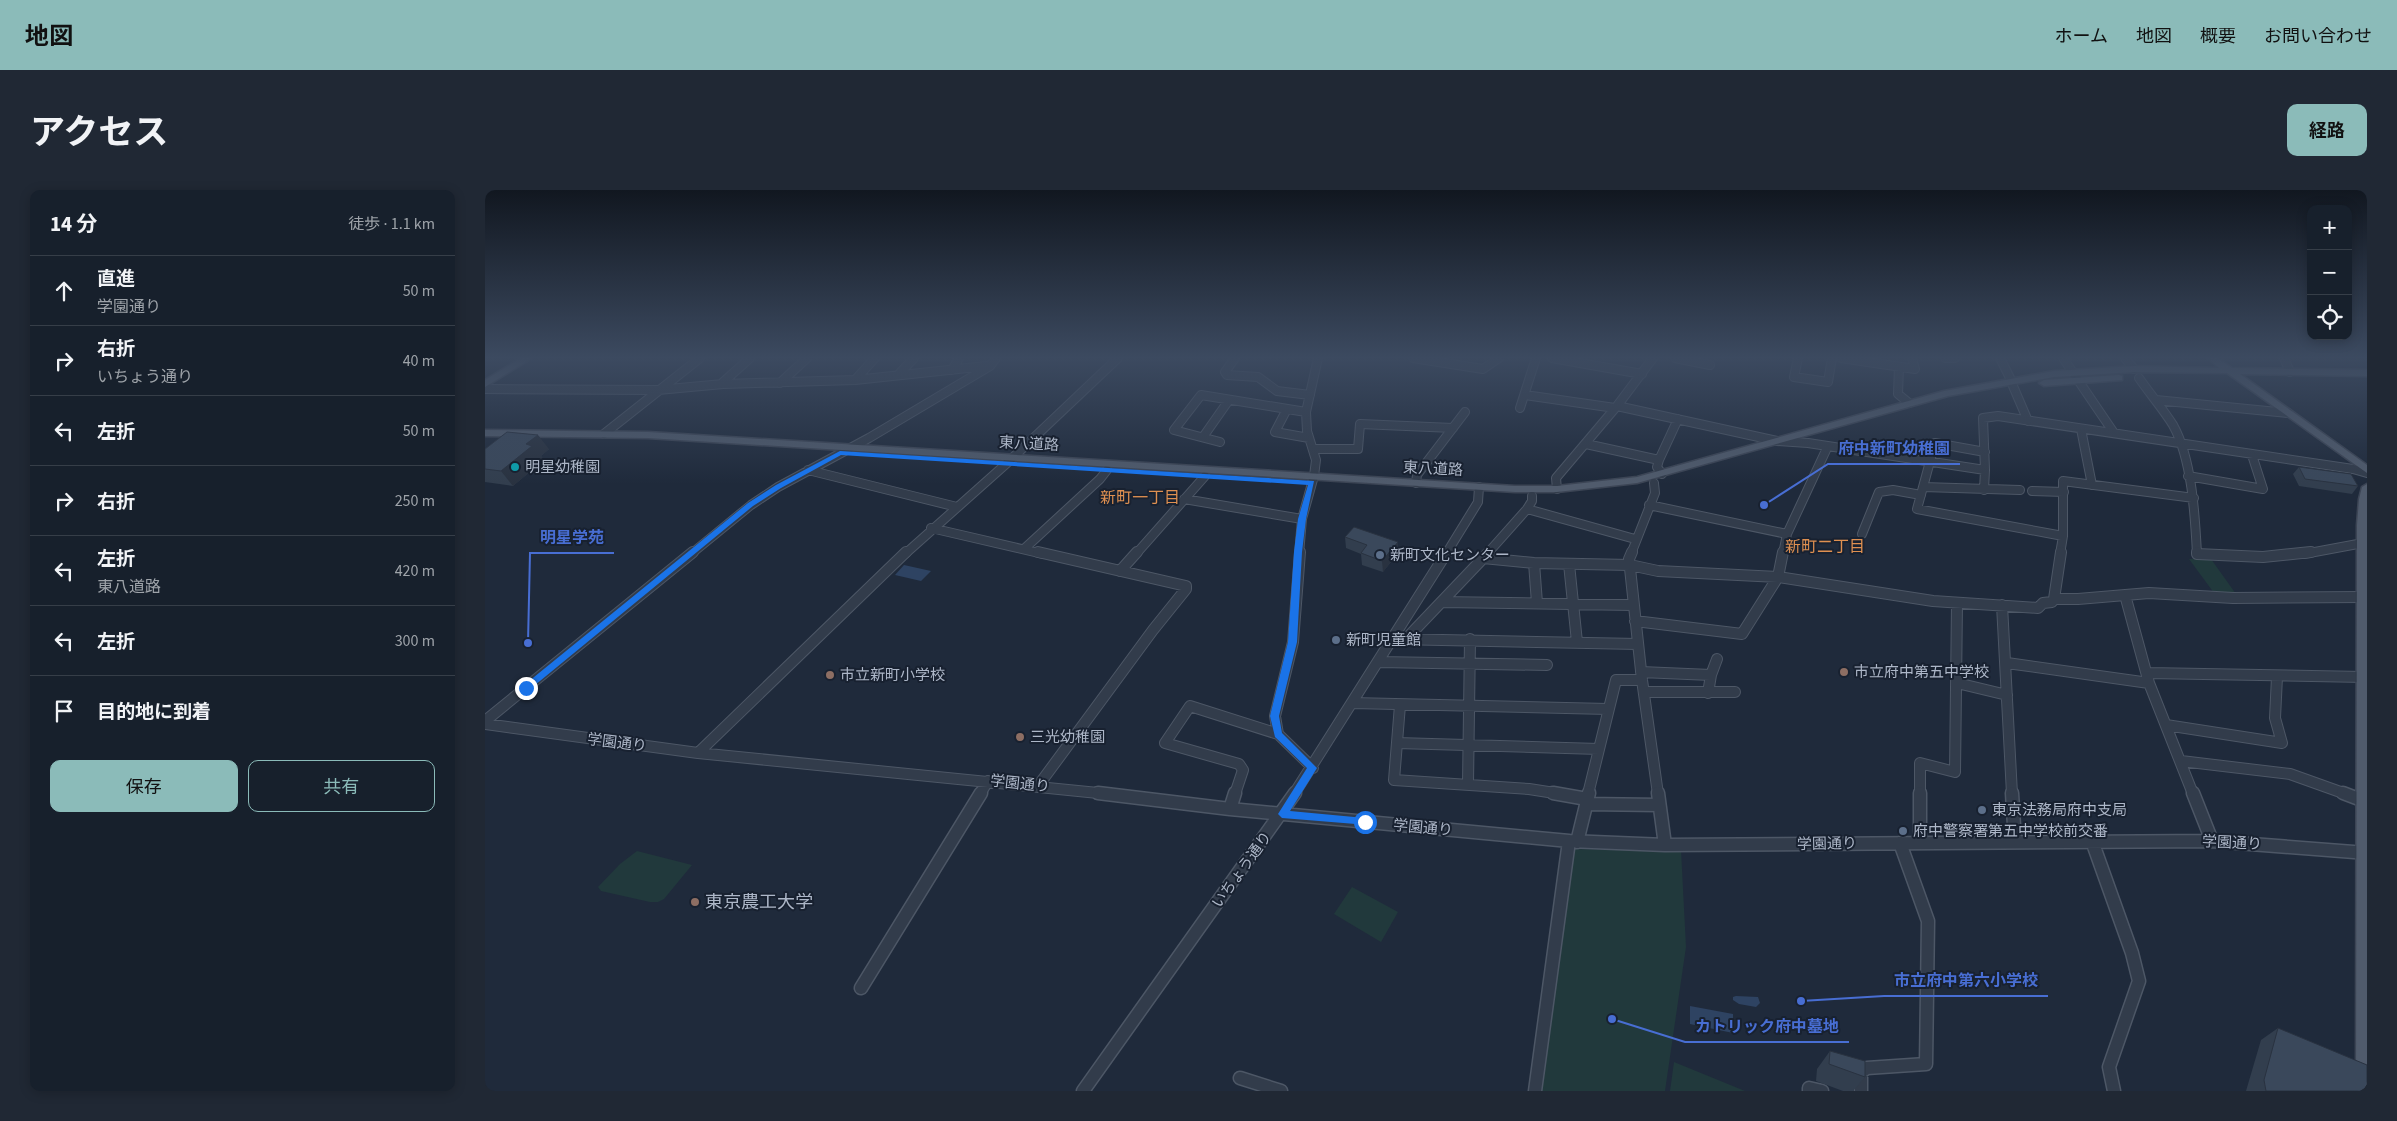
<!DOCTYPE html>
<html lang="ja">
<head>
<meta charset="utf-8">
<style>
  :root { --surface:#17202c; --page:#202834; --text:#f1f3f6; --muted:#9ea3a9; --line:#363e48; --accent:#8bbbb9 }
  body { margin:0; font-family:"Source Sans 3","Noto Sans JP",sans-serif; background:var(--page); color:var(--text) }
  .controls { position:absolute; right:15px; top:15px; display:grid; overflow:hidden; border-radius:10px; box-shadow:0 2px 12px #0003 }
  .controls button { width:45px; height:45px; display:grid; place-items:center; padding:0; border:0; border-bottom:1px solid var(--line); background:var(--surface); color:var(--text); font:25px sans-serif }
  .stop { position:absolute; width:15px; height:15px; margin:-11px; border:4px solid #1a73e8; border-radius:50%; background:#fff }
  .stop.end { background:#1a73e8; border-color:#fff; box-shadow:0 1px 5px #0008 }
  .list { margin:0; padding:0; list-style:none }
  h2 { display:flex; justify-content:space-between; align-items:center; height:65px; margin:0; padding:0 20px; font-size:21px }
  h2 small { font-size:16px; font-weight:400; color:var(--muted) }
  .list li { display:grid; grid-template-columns:32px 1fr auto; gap:15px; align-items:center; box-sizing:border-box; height:70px; padding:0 20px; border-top:1px solid var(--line) }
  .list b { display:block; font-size:19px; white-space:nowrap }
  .list p { margin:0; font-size:16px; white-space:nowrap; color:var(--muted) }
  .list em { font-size:16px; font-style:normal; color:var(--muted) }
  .actions { display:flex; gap:10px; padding:15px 20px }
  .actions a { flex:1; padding:11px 0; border:1px solid var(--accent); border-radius:10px; text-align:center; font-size:18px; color:var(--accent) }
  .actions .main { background:var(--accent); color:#111 }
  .icon { flex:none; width:28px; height:28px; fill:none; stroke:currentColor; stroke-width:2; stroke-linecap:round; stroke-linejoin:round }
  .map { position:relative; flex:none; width:1882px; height:901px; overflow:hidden; border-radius:10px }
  header { display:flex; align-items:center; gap:30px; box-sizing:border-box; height:70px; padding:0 25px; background:var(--accent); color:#111 }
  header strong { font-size:24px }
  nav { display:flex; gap:28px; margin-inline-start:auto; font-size:18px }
  .intro { display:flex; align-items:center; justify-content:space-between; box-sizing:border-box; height:120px; padding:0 30px }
  h1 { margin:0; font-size:35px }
  .button { padding:12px 22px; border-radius:10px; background:var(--accent); color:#111; font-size:18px; font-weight:700 }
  main { display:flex; gap:30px; padding:0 30px }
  aside { flex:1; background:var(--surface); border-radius:10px; box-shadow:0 2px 12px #0003 }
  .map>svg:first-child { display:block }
  .green { fill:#21393c }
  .water { fill:#2e4362 }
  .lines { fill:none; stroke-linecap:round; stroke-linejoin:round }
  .minor-far2-casing { stroke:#4d5766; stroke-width:10 }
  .minor-far1-casing { stroke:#4d5766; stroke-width:12 }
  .minor-casing { stroke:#4d5766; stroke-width:15 }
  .major-casing { stroke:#3c4555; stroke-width:3 }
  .minor-far2 { stroke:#323c4b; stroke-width:8 }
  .minor-far1 { stroke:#323c4b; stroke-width:10 }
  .minor { stroke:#323c4b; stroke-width:12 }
  .major { fill:#505b6c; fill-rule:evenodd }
  .wall { fill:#323e4e }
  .shaded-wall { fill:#293240 }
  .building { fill:#3a485b; stroke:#293240 }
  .route { fill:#1a73e8 }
  .culture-dot { fill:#0f9aa8; stroke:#182130; stroke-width:2 }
  .service-dot { fill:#5c6f8a; stroke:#182130; stroke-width:2 }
  .education-dot { fill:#8d6e63; stroke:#182130; stroke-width:2 }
  .labels { text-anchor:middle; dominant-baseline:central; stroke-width:4; stroke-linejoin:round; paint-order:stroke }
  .street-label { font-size:15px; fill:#adb7c8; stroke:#182130 }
  .poi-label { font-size:15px; fill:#adb7c8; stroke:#182130; text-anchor:start }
  .neighbourhood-label { font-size:16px; fill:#df9051; stroke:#182130 }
  .near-poi-label { font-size:18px; fill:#adb7c8; stroke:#182130; text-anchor:start }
  .leader { fill:none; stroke:#486ed3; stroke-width:2 }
  .callout-dot { fill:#486ed3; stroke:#182130; stroke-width:2 }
  .callout-label { font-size:16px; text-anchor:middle; font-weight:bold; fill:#486ed3; stroke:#182130; stroke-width:4; stroke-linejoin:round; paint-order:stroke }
</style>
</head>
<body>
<header>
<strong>地図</strong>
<nav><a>ホーム</a><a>地図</a><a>概要</a><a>お問い合わせ</a></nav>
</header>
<div class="intro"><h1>アクセス</h1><a class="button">経路</a></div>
<main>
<aside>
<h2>14 分<small>徒歩 · 1.1 km</small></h2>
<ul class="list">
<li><svg class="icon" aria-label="ahead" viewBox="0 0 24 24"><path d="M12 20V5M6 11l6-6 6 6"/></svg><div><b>直進</b><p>学園通り</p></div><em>50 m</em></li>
<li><svg class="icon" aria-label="right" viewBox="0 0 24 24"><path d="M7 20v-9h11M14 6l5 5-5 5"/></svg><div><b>右折</b><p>いちょう通り</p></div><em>40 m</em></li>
<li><svg class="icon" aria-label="left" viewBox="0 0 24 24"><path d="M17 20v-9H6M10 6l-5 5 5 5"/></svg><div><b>左折</b></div><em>50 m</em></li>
<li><svg class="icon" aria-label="right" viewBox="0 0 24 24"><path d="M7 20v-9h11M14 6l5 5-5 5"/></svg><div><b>右折</b></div><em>250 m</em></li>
<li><svg class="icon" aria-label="left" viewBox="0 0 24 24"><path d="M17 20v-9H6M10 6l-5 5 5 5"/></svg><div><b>左折</b><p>東八道路</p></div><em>420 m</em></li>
<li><svg class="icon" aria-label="left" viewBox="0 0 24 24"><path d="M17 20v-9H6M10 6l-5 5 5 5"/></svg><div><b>左折</b></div><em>300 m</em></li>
<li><svg class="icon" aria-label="arrive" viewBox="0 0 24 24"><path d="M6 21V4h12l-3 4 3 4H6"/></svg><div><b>目的地に到着</b></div></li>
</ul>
<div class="actions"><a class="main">保存</a><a>共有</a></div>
</aside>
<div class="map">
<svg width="1882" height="901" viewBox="0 0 1882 901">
  <rect width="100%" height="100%" fill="#1f2a3b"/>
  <!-- green -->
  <path class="green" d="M 1704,369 L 1726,369 L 1751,404 L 1729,403 Z
    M 1082,659 L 1196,660 L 1201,757 L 1180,901 L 1056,901 Z
    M 152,661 L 207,675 L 179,709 L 173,712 L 165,712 L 116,701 L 113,697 L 135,674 Z
    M 867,697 L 913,722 L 896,752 L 849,724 Z
    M 1189,872 L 1260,901 L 1185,901 Z"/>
  <!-- water -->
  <path class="water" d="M 419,375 L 446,381 L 436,391 L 410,385 Z
    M 1251,806 L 1273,807 L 1275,813 L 1271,817 L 1254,814 L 1248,810 L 1248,807 Z
    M 1205,816 L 1248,824 L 1248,843 L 1205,834 Z"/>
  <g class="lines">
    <defs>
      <path id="minor-far2" d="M 750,168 L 740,182 L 742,185 L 773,187 L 792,201 L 825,205
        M 928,168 L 998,179 L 1014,168
        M 1067,168 L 1157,184
        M 1190,168 L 1225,175
        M 1313,168 L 1309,187 L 1343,192 L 1347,168
        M 1356,168 L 1430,179 L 1427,168
        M 1460,168 L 1470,168
        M 1515,168 L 1526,190
        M 1578,168 L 1629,243
        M 1640,168 L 1649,179
        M 1799,168 L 1805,182
        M 1414,177 L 1413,204 L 1424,213
        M 467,180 L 474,168
        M 413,185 L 429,168
        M 1654,188 C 1665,204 1678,219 1688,235 C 1707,269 1710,325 1712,364
        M 370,190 L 390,168
        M 295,193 L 322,168
        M 236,194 L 265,168
        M 1528,196 L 1543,231
        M 0,199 L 173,200 L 238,194 L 370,190 L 501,176
        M 1040,205 L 1130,218
        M 1671,210 L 1803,223
        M 1132,216 L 1292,251 L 1323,253 L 1500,280 L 1498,228 L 1513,226 L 1868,279 L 1882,283
        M 1035,218 L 1051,168
        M 802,219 L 790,242 L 824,248
        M 1596,239 L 1607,295
        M 119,244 L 215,168
        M 718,247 L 744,210
        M 735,252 L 689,240 L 716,205 L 821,222
        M 1101,254 L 1174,270
        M 828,259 L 873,259 L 875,234 L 968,238
        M 1500,262 L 1450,253 L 1432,319 L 1578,346
        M 323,280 L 472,317
        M 1177,284 L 1172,277 L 1174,270 L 1193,229
        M 1703,286 L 1778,299 L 1767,265
        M 931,293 L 932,285 L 980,222
        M 1438,297 L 1535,300
        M 1072,299 L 1071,288 L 1132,216 L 1168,168
        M 1499,300 L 1500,280
        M 1547,301 L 1579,302
        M 699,309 L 817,329
        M 1164,315 L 1302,344
        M 1042,319 L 1150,349
        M 446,338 L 558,364
        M 1377,344 L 1394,302 L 1408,300 L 1436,305
        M 539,359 L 615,289 L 622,280
        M 206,364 L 266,315 L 293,297 L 384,248 L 505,176 L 511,168
        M 420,364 L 521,274 L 633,168
        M 651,364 L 720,286
        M 814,364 L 817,329 L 829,286 L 831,270 L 822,241 L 821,222 L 833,168
        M 961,364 L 993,312 L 994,297
        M 1002,364 L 1042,319 L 1047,311 L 1047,306
        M 1146,364 L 1170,303 L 1169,293
        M 1298,364 L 1302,344 L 1342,258
        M 1575,364 L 1578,346 L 1578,291 L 1709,308
        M 1819,364 L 1878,353"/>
      <path id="minor-far1" d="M 553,362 L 701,396 L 701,399 L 668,440 L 553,596
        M 815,362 L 808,452 L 790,526 L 793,544 L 828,578
        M 1147,362 L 1144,369 L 1157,490 L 1173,604
        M 1712,362 L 1712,364 L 1778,367 L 1826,362
        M 998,368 L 1049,373 L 1145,375 L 1173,381 L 1293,387 L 1448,411 L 1553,418 L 1558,413 L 1567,412 L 1569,409 L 1593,409 L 1664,403 L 1748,408 L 1878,407
        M 1049,373 L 1052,413
        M 1084,374 L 1092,452
        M 635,381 L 652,362
        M 1640,405 L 1664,493 L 1708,604
        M 1569,409 L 1576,362
        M 957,412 L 1148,415
        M 1517,415 L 1527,604
        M 1150,431 L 1257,444 L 1293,387 L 1298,362
        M 909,449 L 1153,454
        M 921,449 L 1004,362
        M 894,472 L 1062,475
        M 1522,473 L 1664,493
        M 1156,482 L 1226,485
        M 1663,483 L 1879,487
        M 1472,493 L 1522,505
        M 1159,502 L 1250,502
        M 1223,503 L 1226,485 L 1232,469
        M 867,513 L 1123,519
        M 915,515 L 909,590 L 1044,599 L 1076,604
        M 0,531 L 208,362
        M 0,534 L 213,563 L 623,604
        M 1681,535 L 1797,553 L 1790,528 L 1792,487
        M 912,553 L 1114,559
        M 213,563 L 421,362
        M 1696,571 L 1805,584 L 1861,604
        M 983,594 L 985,449
        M 495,604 L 503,591
        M 750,604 L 758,580 L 754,574 L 680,553 L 705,516 L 793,544
        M 809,604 L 962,362
        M 1103,604 L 1131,490 L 1157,490
        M 1435,604 L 1435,573 L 1470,582 L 1472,413"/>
      <path id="minor" d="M 613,603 L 745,619 L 1084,651 L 1180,655 L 1727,651 L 1882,663
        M 1068,603 L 1102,609
        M 1173,603 L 1180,655
        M 1435,603 L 1435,653
        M 1527,603 L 1530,652
        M 1708,603 L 1727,651
        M 1858,603 L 1879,611
        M 1101,614 L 1174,615
        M 745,619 L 750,603
        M 1607,651 L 1647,763 L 1654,791 L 1624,877 L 1629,901
        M 1092,652 L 1104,603
        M 376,798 L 496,603
        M 755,888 L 796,901
        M 598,901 L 810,603
        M 1050,901 L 1084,651
        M 1324,901 L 1324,898 L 1337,901
        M 1376,901 L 1376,882 L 1382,878 L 1441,874 L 1443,731 L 1415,653"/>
      <path id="major" d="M 36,168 L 47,168 L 0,197 L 0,190 Z
        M 1723,168 L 1732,168 L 1747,178 L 1882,180 L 1882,186 L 1755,184 L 1882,275 L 1882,283 L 1742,183 L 1649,182 L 1569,187 L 1463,206 L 1152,293 L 1072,302 L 1030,302 L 163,248 L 0,246 L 0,240 L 163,242 L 1030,296 L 1072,296 L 1152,287 L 1459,201 L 1569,181 L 1649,176 L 1734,178 Z
        M 1634,185 L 1637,186 L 1637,190 L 1559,196 L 1554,193 L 1559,190 Z
        M 1882,294 L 1882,901 L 1871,901 L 1872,335 L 1874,309 L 1877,297 Z"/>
    </defs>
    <!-- minor-far2 casing -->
    <use href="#minor-far2" class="minor-far2-casing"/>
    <!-- minor-far1 casing -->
    <use href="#minor-far1" class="minor-far1-casing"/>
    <!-- minor casing -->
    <use href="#minor" class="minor-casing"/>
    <!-- major casing -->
    <use href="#major" class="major-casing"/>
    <!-- minor-far2 -->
    <use href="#minor-far2" class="minor-far2"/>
    <!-- minor-far1 -->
    <use href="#minor-far1" class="minor-far1"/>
    <!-- minor -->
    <use href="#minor" class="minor"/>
    <!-- major -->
    <use href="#major" class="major"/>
  </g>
  <!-- wall -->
  <path class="wall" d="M 0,259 L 64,259 L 56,266 L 59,270 L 28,296 L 0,292 Z
    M 1814,277 L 1873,296 L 1867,304 L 1814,296 L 1808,284 Z
    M 860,347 L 913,352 L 913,363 L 898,382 L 877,375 L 876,364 L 861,358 Z
    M 1793,838 L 1882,901 L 1761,901 L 1776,850 Z
    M 1345,861 L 1380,887 L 1368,901 L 1358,901 L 1331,891 L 1332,879 Z"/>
  <!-- shaded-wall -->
  <path class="shaded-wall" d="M 53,245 L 64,259 L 56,266 L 59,270 L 28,296 L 16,281 L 41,254 Z
    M 913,352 L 913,363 L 898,382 L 897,371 Z"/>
  <!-- building -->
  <path class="building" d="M 22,242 L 53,245 L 41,254 L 47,256 L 16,281 L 0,279 L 0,259 Z
    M 1814,277 L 1866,284 L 1873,296 L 1820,289 Z
    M 869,337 L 913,352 L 897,371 L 876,363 L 882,355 L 860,347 Z
    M 1793,838 L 1882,875 L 1882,901 L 1781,901 L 1779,890 Z
    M 1345,861 L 1380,871 L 1380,887 L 1344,874 Z"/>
  <!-- sky -->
  <linearGradient id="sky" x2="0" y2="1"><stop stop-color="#111720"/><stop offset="0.57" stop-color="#3c4a60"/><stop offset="1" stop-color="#3c4a60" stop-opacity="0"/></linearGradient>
  <rect width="1882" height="294" fill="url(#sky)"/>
  <!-- route -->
  <path class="route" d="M 355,261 L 829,291 L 821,329 L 817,362 L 812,452 L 794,526 L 797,543 L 832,578 L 805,621 L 880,628 L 883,630 L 883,635 L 797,628 L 793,624 L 822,578 L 790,547 L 785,526 L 803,452 L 809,362 L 813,329 L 823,295 L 356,265 L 296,298 L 268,316 L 44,500 L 38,500 L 38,496 L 263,313 L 291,295 Z"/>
  <!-- markers -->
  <circle class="culture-dot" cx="30" cy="277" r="5"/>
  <g class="service-dot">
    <circle cx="895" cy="365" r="5"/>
    <circle cx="851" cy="450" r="5"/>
    <circle cx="1497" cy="620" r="5"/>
    <circle cx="1418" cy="641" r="5"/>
  </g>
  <g class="education-dot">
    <circle cx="1359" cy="482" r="5"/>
    <circle cx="345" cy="485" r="5"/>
    <circle cx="535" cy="547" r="5"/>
    <circle cx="210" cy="712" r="5"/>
  </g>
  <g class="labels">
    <!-- street labels -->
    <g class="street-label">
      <text transform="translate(544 254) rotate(3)">東八道路</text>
      <text transform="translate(948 279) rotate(3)">東八道路</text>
      <text transform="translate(132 553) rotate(7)">学園通り</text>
      <text transform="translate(535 594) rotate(6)">学園通り</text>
      <text transform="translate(938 638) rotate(5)">学園通り</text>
      <text transform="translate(1747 653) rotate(3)">学園通り</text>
      <text transform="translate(1342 654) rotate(-1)">学園通り</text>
      <text transform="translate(757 680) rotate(-54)">いちょう通り</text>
    </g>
    <!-- poi labels -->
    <g class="poi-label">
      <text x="40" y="277">明星幼稚園</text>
      <text x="905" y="365">新町文化センター</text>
      <text x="861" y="450">新町児童館</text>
      <text x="1369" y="482">市立府中第五中学校</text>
      <text x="355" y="485">市立新町小学校</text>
      <text x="545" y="547">三光幼稚園</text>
      <text x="1507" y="620">東京法務局府中支局</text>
      <text x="1428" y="641">府中警察署第五中学校前交番</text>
    </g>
    <!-- neighbourhood labels -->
    <g class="neighbourhood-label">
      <text x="655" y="308">新町一丁目</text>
      <text x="1340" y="357">新町二丁目</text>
    </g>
    <!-- near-poi labels -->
    <g class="near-poi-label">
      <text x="220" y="712">東京農工大学</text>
    </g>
  </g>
  <!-- callouts -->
  <path class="leader" d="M1279 315L1343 274H1475M43 453L45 363H129M1316 811L1399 806H1563M1127 829L1200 852H1364"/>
  <g class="callout-dot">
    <circle cx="1279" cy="315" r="5"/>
    <circle cx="43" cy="453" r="5"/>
    <circle cx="1316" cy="811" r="5"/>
    <circle cx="1127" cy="829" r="5"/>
  </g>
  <g class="callout-label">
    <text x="1409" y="264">府中新町幼稚園</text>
    <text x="87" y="353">明星学苑</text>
    <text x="1481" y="796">市立府中第六小学校</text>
    <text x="1282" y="842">カトリック府中墓地</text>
  </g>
</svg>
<div class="controls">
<button>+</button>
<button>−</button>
<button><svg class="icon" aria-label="locate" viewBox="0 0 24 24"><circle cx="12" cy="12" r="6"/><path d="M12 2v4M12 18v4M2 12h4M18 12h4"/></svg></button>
</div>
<div class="stop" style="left:880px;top:632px"></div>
<div class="stop end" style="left:41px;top:498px"></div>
</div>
</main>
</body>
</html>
